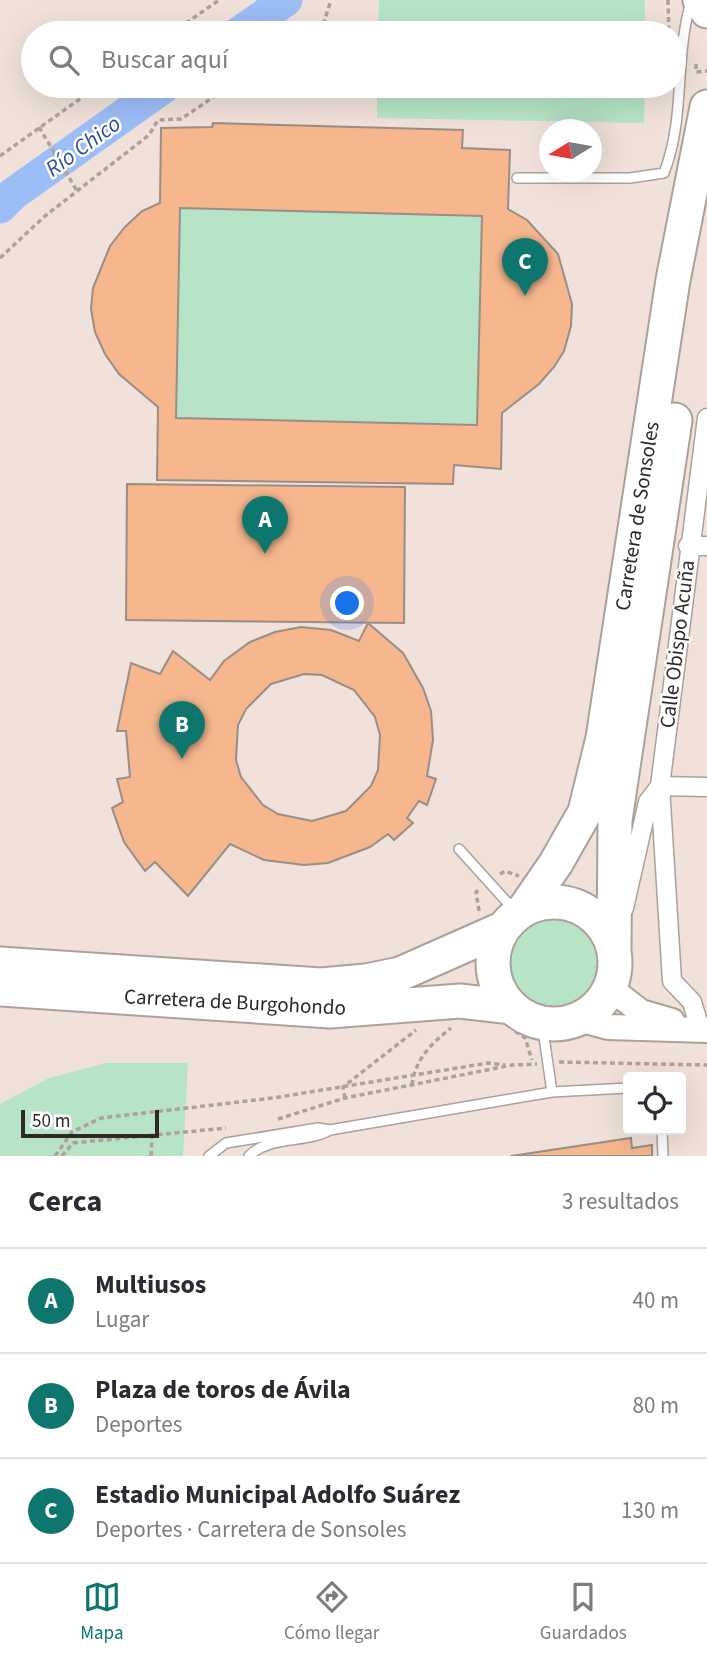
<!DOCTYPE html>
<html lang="es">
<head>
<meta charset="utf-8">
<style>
  :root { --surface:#fff; --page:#f2f2f3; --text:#2b2b33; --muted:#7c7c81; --line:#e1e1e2; --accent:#0f766e }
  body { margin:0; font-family:"Source Sans 3",sans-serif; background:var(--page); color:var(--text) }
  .controls { position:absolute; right:21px; bottom:21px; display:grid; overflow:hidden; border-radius:7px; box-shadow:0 7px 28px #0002 }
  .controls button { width:63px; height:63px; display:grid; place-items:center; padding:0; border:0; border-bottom:2px solid var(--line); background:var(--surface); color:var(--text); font:35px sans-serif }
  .compass { position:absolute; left:539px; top:119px; width:63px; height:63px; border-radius:50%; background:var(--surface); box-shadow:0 7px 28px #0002; rotate:259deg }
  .scale { position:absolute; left:21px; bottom:18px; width:138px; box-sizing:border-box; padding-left:7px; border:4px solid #2e2926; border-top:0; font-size:19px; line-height:24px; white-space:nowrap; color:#2e2926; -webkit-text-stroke:5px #fff; paint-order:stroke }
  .you { position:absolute; left:348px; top:604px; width:24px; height:24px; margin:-18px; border:5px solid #fff; border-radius:50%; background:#1a73e8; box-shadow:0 0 0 10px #1a73e833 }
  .badge { display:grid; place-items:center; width:46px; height:46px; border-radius:50%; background:var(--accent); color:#fff; font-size:23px; font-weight:700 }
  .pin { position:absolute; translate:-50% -58px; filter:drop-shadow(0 2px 4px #0008) }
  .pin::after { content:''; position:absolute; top:37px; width:24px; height:21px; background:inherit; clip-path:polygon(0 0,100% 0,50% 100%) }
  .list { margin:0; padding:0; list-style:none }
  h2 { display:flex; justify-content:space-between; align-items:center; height:91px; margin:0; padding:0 28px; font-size:30px }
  h2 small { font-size:23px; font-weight:400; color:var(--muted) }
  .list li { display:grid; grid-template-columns:46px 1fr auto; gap:21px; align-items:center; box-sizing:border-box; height:105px; padding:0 28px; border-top:2px solid var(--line) }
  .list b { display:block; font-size:26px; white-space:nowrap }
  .list p { margin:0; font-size:23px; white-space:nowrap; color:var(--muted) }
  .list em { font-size:23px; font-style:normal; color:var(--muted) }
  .icon { flex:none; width:38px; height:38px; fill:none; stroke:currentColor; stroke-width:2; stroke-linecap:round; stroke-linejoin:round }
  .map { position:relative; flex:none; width:707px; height:1156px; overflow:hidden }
  .search { position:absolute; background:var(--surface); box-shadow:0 7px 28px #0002; left:21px; right:21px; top:21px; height:77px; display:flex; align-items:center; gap:18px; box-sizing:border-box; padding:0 24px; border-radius:38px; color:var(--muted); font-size:26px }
  .sheet { height:406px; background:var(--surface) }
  nav { display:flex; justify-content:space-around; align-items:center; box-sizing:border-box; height:98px; border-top:2px solid var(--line); background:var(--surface); font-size:19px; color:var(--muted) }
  nav a { display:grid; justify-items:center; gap:4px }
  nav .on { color:var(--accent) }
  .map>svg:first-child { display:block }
  .green { fill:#b7e4c7 }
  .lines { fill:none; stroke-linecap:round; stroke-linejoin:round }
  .river { stroke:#9dbdf7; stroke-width:33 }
  .building { fill:#f6b78f; stroke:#998d85; stroke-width:2; fill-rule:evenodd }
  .lane-casing { stroke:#ada098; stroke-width:12 }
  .street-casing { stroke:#ada098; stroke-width:21 }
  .secondary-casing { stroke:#ada098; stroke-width:28 }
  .highway-casing { stroke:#ada098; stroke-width:37 }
  .path { stroke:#aca19b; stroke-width:3.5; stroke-dasharray:5 3.5; stroke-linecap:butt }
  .lane { stroke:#fff; stroke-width:9 }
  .street { stroke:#fff; stroke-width:18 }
  .secondary { stroke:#fff; stroke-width:24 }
  .highway { stroke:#fff; stroke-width:33 }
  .labels { text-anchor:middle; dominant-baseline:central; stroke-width:5; stroke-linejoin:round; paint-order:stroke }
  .street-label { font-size:21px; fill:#2e2926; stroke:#fff }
  .water-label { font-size:23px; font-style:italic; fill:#2c5095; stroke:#fff }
</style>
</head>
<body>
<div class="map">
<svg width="707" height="1156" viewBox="0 0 707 1156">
  <rect width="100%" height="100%" fill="#f0e2da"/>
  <!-- green -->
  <path class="green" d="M 379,0 L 645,0 L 645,33 L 378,33 Z
    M 377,86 L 645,86 L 644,123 L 377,118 Z
    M 180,208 L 482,216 L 477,425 L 176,418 Z
    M508 962a47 47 0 1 1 94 0a47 47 0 1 1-94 0Z
    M 106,1063 L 188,1063 L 183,1156 L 0,1156 L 0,1104 L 49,1078 Z"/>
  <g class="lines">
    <!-- river -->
    <path class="river" d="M 239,33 L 286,0
      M 0,207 L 13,194 L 165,86"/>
  </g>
  <!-- building -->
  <path class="building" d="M 213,123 L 463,130 L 462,148 L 510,150 L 508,209 L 527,220 L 558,254 L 572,304 L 571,326 L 564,351 L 554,367 L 539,384 L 502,413 L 501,469 L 454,465 L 453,484 L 157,480 L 158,407 L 119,374 L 105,354 L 95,332 L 91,309 L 93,288 L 110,246 L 125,227 L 142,211 L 160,203 L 161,128 L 212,127 ZM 180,208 L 482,216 L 477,425 L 176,418 Z
    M 127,484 L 405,487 L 404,623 L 126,620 Z
    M 368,623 L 403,653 L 423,688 L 431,711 L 433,740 L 427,776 L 436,779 L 427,805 L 419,801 L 407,818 L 413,823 L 394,840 L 388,834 L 370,847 L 328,863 L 304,865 L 264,860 L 230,844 L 188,896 L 155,862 L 145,871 L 124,842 L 112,808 L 123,802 L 117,779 L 130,777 L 126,731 L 117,731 L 131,663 L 160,674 L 173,651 L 210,680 L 224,661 L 250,642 L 275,632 L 301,627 L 331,630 L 359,641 ZM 304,674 L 322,675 L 354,690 L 375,717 L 380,735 L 378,770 L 371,786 L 346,811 L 312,821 L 278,814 L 263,805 L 241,777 L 236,760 L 238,725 L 246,709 L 271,684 Z
    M 631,1138 L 632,1148 L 652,1145 L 652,1156 L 511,1156 Z"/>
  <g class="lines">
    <defs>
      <path id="lane" d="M 517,178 L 630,178 L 664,173 C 686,116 674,59 691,2
        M 459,849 L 516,912
        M 542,1023 L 552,1092
        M 662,1130 L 663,1156
        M 209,1156 L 226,1143 L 318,1128 L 330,1130
        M 249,1156 C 270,1135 305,1144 330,1130 L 552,1092 L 628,1088"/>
      <path id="street" d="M 688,546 L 707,546
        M 660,786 L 707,787
        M 624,908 L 648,802 L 660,786
        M 699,1025 L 692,1002 L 672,981 L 660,786 L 707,418"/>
      <path id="secondary" d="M 610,988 L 641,1012 L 672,1021
        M 578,1019 L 608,1027 L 707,1030"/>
      <path id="highway" d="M 700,0 L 707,11
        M493 963a61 61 0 1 1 122 0a61 61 0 1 1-122 0Z
        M 525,908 L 556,863 L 585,812 L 603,738 L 673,280 L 707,107
        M 614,949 L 615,820 L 675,420
        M 0,964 L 321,985 L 366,981 L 400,974 L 502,929
        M 0,989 L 330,1011 L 460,1001 L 512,1007"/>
    </defs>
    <!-- lane casing -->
    <use href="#lane" class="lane-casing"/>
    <!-- street casing -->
    <use href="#street" class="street-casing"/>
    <!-- secondary casing -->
    <use href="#secondary" class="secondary-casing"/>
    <!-- highway casing -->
    <use href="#highway" class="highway-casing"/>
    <!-- path -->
    <path class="path" d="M 668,0 L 669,33
      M 172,33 L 219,0
      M 308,33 L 324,22 L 331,0
      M 696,64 L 696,72 L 707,71
      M 39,127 L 77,191
      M 0,156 L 98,86
      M 0,258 L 45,216 L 149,135 L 158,120 L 181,119 L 230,86
      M 500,874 L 505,871 L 519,876
      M 479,911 L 476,892 L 480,889
      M 515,1031 L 525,1038 L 532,1060
      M 559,1062 L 707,1065
      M 412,1085 C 415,1059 432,1043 451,1028
      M 345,1098 L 343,1087 L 416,1030
      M 278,1119 L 345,1098 L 512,1065 L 537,1064
      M 55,1156 L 72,1132 L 101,1118 L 273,1098 L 488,1063 L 505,1065
      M 62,1156 L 73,1143 L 226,1128
      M 151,1156 L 152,1135"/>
    <!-- lane -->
    <use href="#lane" class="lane"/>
    <!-- street -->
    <use href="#street" class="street"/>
    <!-- secondary -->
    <use href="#secondary" class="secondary"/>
    <!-- highway -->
    <use href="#highway" class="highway"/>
  </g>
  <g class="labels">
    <!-- street labels -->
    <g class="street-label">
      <text transform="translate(637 516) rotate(-81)">Carretera de Sonsoles</text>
      <text transform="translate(677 644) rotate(-83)">Calle Obispo Acuña</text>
      <text transform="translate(235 1002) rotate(3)">Carretera de Burgohondo</text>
    </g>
    <!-- water labels -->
    <g class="water-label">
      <text transform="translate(83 146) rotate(-36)">Río Chico</text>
    </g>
  </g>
</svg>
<div class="controls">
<button><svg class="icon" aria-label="locate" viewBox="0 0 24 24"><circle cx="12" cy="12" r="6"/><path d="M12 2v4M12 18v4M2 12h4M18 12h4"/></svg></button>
</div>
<svg class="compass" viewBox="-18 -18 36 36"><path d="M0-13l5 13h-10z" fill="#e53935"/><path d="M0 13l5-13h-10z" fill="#7c7c81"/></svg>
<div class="scale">50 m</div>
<div class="you"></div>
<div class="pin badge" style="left:265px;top:554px">A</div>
<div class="pin badge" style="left:182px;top:759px">B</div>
<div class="pin badge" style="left:525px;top:296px">C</div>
<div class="search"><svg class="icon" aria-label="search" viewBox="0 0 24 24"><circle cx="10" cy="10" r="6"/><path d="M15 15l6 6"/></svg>Buscar aquí</div>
</div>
<section class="sheet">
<h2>Cerca<small>3 resultados</small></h2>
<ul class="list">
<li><span class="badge">A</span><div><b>Multiusos</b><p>Lugar</p></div><em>40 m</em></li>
<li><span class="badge">B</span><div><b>Plaza de toros de Ávila</b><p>Deportes</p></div><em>80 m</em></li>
<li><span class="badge">C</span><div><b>Estadio Municipal Adolfo Suárez</b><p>Deportes · Carretera de Sonsoles</p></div><em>130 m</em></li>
</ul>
</section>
<nav>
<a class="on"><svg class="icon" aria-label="map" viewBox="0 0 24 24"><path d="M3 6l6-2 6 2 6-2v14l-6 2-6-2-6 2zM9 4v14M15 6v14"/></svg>Mapa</a>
<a><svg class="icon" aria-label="directions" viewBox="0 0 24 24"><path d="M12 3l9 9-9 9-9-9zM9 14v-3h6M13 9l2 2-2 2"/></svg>Cómo llegar</a>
<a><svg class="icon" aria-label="saved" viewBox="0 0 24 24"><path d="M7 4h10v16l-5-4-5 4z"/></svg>Guardados</a>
</nav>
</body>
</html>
